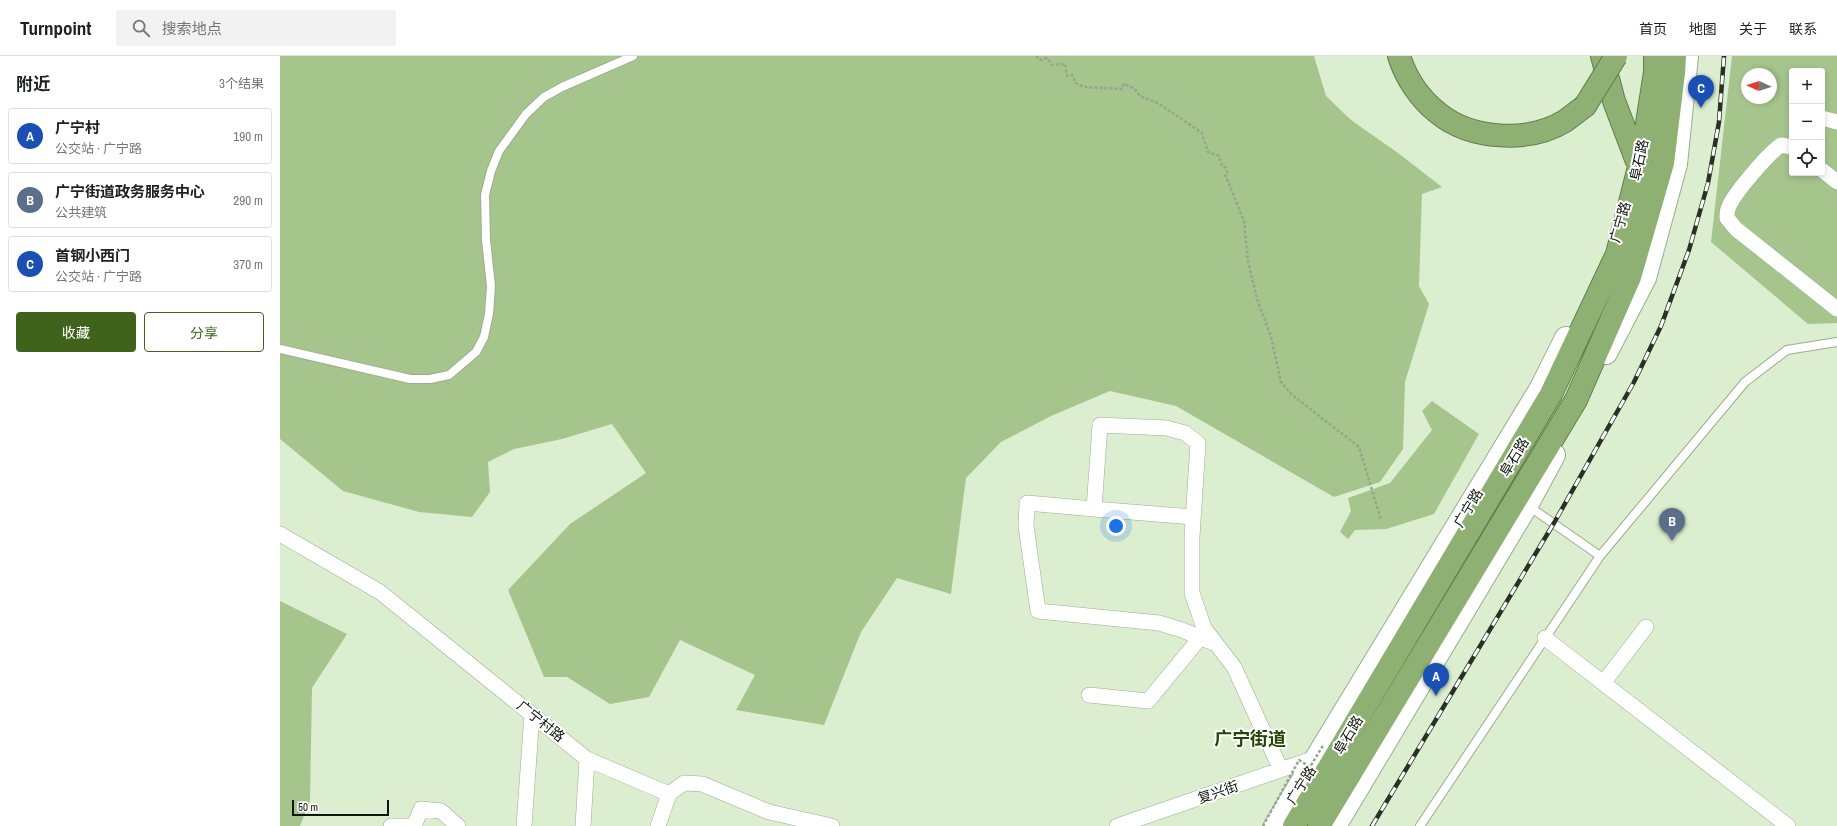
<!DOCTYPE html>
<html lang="zh">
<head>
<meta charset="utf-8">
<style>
  :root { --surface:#fff; --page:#f2f2f2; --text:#202124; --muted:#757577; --line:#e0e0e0; --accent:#3f631b }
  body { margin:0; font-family:"Archivo Narrow","Noto Sans SC",sans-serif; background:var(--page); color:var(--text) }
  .controls { position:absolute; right:12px; top:12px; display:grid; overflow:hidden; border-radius:4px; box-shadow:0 2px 6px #0003 }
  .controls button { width:36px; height:36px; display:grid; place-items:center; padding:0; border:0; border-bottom:1px solid var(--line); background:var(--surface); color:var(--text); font:20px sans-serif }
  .compass { position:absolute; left:1461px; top:12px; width:36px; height:36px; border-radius:50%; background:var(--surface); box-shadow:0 2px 6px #0003; rotate:273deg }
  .scale { position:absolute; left:12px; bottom:10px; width:97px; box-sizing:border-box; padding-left:4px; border:2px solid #10160c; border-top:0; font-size:11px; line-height:14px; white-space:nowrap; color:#10160c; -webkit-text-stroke:3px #fff; paint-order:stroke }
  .you { position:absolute; left:836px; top:470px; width:14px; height:14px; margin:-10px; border:3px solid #fff; border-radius:50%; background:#1a73e8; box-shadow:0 0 0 6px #1a73e833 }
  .badge { display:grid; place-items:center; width:26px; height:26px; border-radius:50%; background:var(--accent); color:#fff; font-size:13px; font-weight:700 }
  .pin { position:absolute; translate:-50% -33px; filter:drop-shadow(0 1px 2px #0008) }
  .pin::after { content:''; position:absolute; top:21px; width:14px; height:12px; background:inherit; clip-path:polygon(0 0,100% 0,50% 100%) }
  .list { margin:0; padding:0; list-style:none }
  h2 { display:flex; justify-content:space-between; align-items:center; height:52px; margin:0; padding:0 16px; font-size:17px }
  h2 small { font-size:13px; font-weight:400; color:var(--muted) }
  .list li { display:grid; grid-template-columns:26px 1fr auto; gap:12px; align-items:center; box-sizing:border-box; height:56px; margin:0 8px 8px; padding:0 8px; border:1px solid var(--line); border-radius:4px }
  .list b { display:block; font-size:15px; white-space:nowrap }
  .list p { margin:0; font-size:13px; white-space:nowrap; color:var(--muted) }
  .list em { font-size:13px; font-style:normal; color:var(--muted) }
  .actions { display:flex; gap:8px; padding:12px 16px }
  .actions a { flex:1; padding:9px 0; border:1px solid var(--accent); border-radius:4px; text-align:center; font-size:14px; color:var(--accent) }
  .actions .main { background:var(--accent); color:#fff }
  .icon { flex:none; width:22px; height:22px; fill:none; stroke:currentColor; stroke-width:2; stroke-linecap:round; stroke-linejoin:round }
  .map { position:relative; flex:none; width:1557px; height:770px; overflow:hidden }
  header { display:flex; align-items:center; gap:24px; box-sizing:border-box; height:56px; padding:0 20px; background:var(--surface); border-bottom:1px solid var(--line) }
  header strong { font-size:19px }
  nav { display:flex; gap:22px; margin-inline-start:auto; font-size:14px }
  .search { width:280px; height:36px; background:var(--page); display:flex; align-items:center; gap:10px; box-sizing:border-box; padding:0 14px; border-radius:4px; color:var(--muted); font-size:15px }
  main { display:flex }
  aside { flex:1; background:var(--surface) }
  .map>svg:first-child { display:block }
  .green { fill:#a5c58d; fill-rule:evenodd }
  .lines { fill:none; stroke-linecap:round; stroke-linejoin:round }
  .lane-casing { stroke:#9cac90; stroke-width:10 }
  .street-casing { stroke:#9cac90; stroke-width:16 }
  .secondary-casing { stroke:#9cac90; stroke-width:24 }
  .highway-casing { stroke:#627b4f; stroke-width:24 }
  .path { stroke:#97a58e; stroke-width:2.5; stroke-dasharray:3 2; stroke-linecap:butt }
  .lane { stroke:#fff; stroke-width:8 }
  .street { stroke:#fff; stroke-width:15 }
  .secondary { stroke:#fff; stroke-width:22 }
  .highway { stroke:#8eb173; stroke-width:22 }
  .rail-casing { stroke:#293124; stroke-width:4.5 }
  .rail { stroke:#fff; stroke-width:3; stroke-dasharray:9; stroke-linecap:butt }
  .highway-bridge-casing { stroke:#627b4f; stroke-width:24; stroke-linecap:butt }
  .path-bridge { stroke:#97a58e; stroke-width:2.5; stroke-dasharray:3 2; stroke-linecap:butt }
  .highway-bridge { stroke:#8eb173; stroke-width:22 }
  .labels { text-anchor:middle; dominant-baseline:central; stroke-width:4; stroke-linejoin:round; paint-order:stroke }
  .street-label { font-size:14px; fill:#10160c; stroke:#fff }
  .district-label { font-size:18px; font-weight:bold; fill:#264600; stroke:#fff }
</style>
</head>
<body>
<header>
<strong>Turnpoint</strong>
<div class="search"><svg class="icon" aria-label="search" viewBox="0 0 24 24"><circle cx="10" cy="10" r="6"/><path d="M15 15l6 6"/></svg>搜索地点</div>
<nav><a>首页</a><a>地图</a><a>关于</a><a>联系</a></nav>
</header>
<main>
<aside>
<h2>附近<small>3个结果</small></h2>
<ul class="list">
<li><span class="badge" style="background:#1a4fb4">A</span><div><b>广宁村</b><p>公交站 · 广宁路</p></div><em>190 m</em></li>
<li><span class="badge" style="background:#5c6f8a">B</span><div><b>广宁街道政务服务中心</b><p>公共建筑</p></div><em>290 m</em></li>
<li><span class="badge" style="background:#1a4fb4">C</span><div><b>首钢小西门</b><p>公交站 · 广宁路</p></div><em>370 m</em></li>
</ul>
<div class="actions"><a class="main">收藏</a><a>分享</a></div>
</aside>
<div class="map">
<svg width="1557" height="770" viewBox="0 0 1557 770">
  <rect width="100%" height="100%" fill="#dceed0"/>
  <!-- green -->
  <path class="green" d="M 0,0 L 1034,0 L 1046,40 L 1071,64 L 1118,97 L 1162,131 L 1142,138 L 1139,230 L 1149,248 L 1125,326 L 1123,393 L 1100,426 L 1054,441 L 896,350 L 830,335 L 771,360 L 721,386 L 686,422 L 671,538 L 617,522 L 581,576 L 544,669 L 456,654 L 475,619 L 400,584 L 369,641 L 330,648 L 287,621 L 264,621 L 228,534 L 290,468 L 366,417 L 332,368 L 282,383 L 234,393 L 208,406 L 210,436 L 192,461 L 139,456 L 63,435 L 0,383 Z
    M 1452,0 L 1557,0 L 1557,267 L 1528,268 L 1431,186 ZM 1512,15 L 1542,15 L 1542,117 L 1512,117 ZM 1467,18 L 1491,18 L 1491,42 L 1467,42 Z
    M 1152,345 L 1199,378 L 1154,458 L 1106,473 L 1075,474 L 1068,483 L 1060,476 L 1071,455 L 1068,442 L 1110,427 L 1152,374 L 1142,355 Z
    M 0,545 L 67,578 L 32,632 L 30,745 L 20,770 L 0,770 Z"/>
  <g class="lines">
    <defs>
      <path id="lane" d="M 0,293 L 130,323 L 150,323 L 169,319 L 196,296 L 204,281 L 209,258 L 211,230 L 206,184 L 205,139 L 211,115 L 219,95 L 246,58 L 264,41 L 282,31 L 353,0
        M 1247,449 L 1320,500
        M 1140,770 L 1320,500 L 1465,326 L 1507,294 L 1557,286"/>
      <path id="street" d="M 1542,62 L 1557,66
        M 1512,91 L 1501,89 C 1489,97 1452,139 1448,153 C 1447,156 1447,160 1447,162 L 1456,173 L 1557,253
        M 1542,114 L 1557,126
        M 814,453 L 747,447 L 746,470 L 758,555 L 879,567 L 902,574 L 936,588
        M 913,461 L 814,453 L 820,369 L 886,372 L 905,377 L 918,387 L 912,481 L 912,537 L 924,572 L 954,611 L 1001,714
        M 0,478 L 100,536 L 307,703 L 389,738
        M 1265,582 L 1508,770
        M 1324,626 L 1366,571
        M 809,639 L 868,645 L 920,582
        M 389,738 L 404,727 L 422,728 L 489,756 L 552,770
        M 111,770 L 134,770 L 141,753 L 161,755 L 178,770
        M 244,770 L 252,658
        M 303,770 L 307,703
        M 378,770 L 389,738
        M 837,770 L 1038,701"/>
      <path id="secondary" d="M 1326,297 L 1365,222 L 1396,108 L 1407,0
        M 995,770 L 1261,332 L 1286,282
        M 1055,770 L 1247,449 L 1274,399"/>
      <path id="highway" d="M 1119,0 C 1126,22 1140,43 1158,57 C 1191,84 1249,87 1285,65 C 1292,60 1298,55 1305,50
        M 1322,0 L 1334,45 L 1356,103
        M 1014,770 L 1271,338 L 1337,198 L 1362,99 L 1375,16 L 1375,0
        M 1039,770 L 1296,344 L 1350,221 L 1383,107 L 1394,17 L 1395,0"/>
    </defs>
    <!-- lane casing -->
    <use href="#lane" class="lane-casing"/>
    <!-- street casing -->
    <use href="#street" class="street-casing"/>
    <!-- secondary casing -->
    <use href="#secondary" class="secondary-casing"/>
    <!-- highway casing -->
    <use href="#highway" class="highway-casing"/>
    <!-- path -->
    <path class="path" d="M 756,0 L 761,4 L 767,2 L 772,9 L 785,8 L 787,20 L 792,19 L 796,27 L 804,31 L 842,33 L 844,28 L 854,32 L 860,40 L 878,47 L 922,77 L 928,96 L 939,100 L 942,110 L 946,112 L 947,116 L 945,118 L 964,165 L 968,205 L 977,243 L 991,281 L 1001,326 L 1011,338 L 1079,391 L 1101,464"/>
    <!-- lane -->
    <use href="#lane" class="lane"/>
    <!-- street -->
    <use href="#street" class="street"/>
    <!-- secondary -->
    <use href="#secondary" class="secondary"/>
    <!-- highway -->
    <use href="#highway" class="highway"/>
    <defs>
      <path id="rail" d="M 1092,770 L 1274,467 L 1354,326 L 1381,270 L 1409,194 L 1428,127 L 1439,66 L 1444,0"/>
    </defs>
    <!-- rail casing -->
    <use href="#rail" class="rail-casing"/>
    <!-- rail -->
    <use href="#rail" class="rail"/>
    <defs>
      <path id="highway-bridge" d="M 1305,50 L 1336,0"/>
    </defs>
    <!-- highway-bridge casing -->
    <use href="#highway-bridge" class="highway-bridge-casing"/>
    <!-- path-bridge -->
    <path class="path-bridge" d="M 983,770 L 1019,704 L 1030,711 L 1044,688"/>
    <!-- highway-bridge -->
    <use href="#highway-bridge" class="highway-bridge"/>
  </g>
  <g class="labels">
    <!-- street labels -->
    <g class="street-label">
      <text transform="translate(1359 104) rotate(-78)">阜石路</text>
      <text transform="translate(1340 166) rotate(-74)">广宁路</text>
      <text transform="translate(1234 401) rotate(-59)">阜石路</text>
      <text transform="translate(1188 452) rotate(-59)">广宁路</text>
      <text transform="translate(261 665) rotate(39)">广宁村路</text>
      <text transform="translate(1068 679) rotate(-59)">阜石路</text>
      <text transform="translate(1021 729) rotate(-58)">广宁路</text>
      <text transform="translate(938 736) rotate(-19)">复兴街</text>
    </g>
    <!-- district labels -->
    <g class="district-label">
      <text x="970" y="682">广宁街道</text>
    </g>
  </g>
</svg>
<div class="controls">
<button>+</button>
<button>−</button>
<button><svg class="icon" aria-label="locate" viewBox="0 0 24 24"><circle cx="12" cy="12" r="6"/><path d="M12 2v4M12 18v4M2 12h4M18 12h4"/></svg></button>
</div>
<svg class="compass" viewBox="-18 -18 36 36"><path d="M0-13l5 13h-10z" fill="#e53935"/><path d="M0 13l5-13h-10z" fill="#757577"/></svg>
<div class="scale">50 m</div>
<div class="you"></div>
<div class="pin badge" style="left:1156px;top:640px;background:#1a4fb4">A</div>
<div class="pin badge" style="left:1392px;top:485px;background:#5c6f8a">B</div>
<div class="pin badge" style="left:1421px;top:52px;background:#1a4fb4">C</div>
</div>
</main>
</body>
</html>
